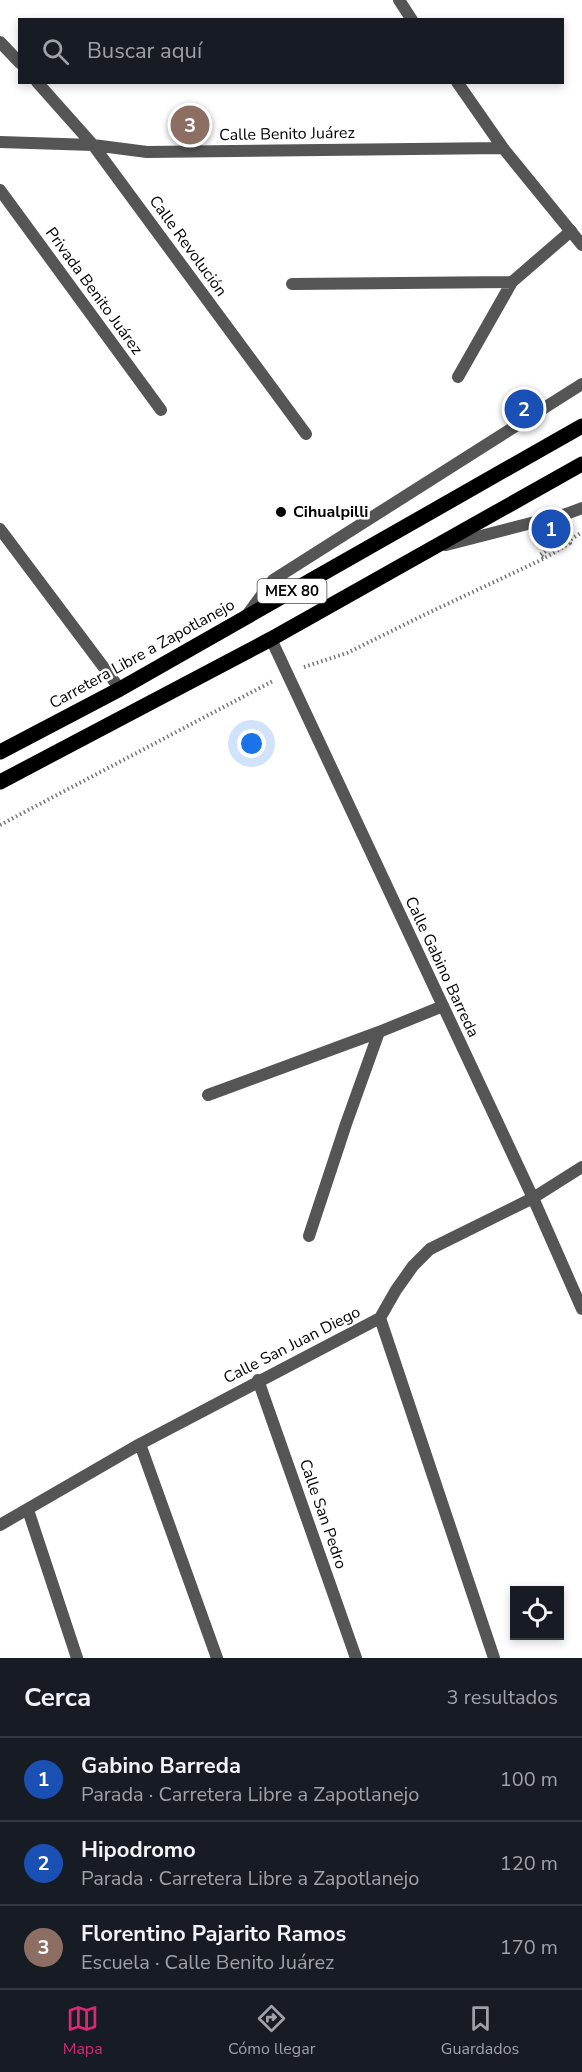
<!DOCTYPE html>
<html lang="es">
<head>
<meta charset="utf-8">
<style>
  :root { --surface:#171b24; --page:#242831; --text:#f1f3f6; --muted:#9ea1a6; --line:#363941; --accent:#db2777 }
  body { margin:0; font-family:"Nunito Sans",sans-serif; background:var(--page); color:var(--text) }
  .controls { position:absolute; right:18px; bottom:18px; display:grid; overflow:hidden; border-radius:0px; box-shadow:0 3px 9px #0003 }
  .controls button { width:54px; height:54px; display:grid; place-items:center; padding:0; border:0; border-bottom:2px solid var(--line); background:var(--surface); color:var(--text); font:30px sans-serif }
  .you { position:absolute; left:252px; top:744px; width:21px; height:21px; margin:-15px; border:4px solid #fff; border-radius:50%; background:#1a73e8; box-shadow:0 0 0 9px #1a73e833 }
  .badge { display:grid; place-items:center; width:39px; height:39px; border-radius:50%; background:var(--accent); color:#fff; font-size:20px; font-weight:700 }
  .pin { position:absolute; translate:-50% -50%; border:3px solid #fff; box-shadow:0 2px 6px #0006 }
  .list { margin:0; padding:0; list-style:none }
  h2 { display:flex; justify-content:space-between; align-items:center; height:78px; margin:0; padding:0 24px; font-size:26px }
  h2 small { font-size:20px; font-weight:400; color:var(--muted) }
  .list li { display:grid; grid-template-columns:39px 1fr auto; gap:18px; align-items:center; box-sizing:border-box; height:84px; padding:0 24px; border-top:2px solid var(--line) }
  .list b { display:block; font-size:22px; white-space:nowrap }
  .list p { margin:0; font-size:20px; white-space:nowrap; color:var(--muted) }
  .list em { font-size:20px; font-style:normal; color:var(--muted) }
  .icon { flex:none; width:33px; height:33px; fill:none; stroke:currentColor; stroke-width:2; stroke-linecap:round; stroke-linejoin:round }
  .map { position:relative; flex:none; width:582px; height:1658px; overflow:hidden }
  .search { position:absolute; background:var(--surface); box-shadow:0 3px 9px #0003; left:18px; right:18px; top:18px; height:66px; display:flex; align-items:center; gap:15px; box-sizing:border-box; padding:0 21px; border-radius:0px; color:var(--muted); font-size:22px }
  .sheet { height:330px; background:var(--surface) }
  nav { display:flex; justify-content:space-around; align-items:center; box-sizing:border-box; height:84px; border-top:2px solid var(--line); background:var(--surface); font-size:16px; color:var(--muted) }
  nav a { display:grid; justify-items:center; gap:3px }
  nav .on { color:var(--accent) }
  .map>svg:first-child { display:block }
  .lines { fill:none; stroke-linecap:round; stroke-linejoin:round }
  .path { stroke:#777; stroke-width:4; stroke-dasharray:1.5 3; stroke-linecap:butt }
  .lane { stroke:#555; stroke-width:12 }
  .street { stroke:#555; stroke-width:12 }
  .primary { stroke:#000; stroke-width:15 }
  .poi-dot { fill:#000; stroke:#fff; stroke-width:2 }
  .labels { text-anchor:middle; dominant-baseline:central; stroke-width:5; stroke-linejoin:round; paint-order:stroke }
  .shield { fill:#fff; stroke:#4c4c4c; stroke-width:1.5 }
  .shield-label { font-size:15px; font-weight:bold; fill:#000 }
  .street-label { font-size:16px; fill:#000; stroke:#fff }
  .poi-label { font-size:16px; font-weight:bold; fill:#000; stroke:#fff; text-anchor:start }
</style>
</head>
<body>
<div class="map">
<svg width="582" height="1658" viewBox="0 0 582 1658">
  <rect width="100%" height="100%" fill="#fff"/>
  <g class="lines">
    <!-- path -->
    <path class="path" d="M 544,537 L 550,548 L 540,555 L 543,557 L 546,556
      M 567,542 L 582,532
      M 304,667 L 347,653 L 426,614 L 543,559 L 570,543 L 569,541
      M 0,825 L 273,681"/>
    <!-- lane -->
    <path class="lane" d="M 292,284 L 512,282
      M 458,377 L 512,282 L 571,231
      M 208,1095 L 379,1032
      M 309,1236 L 346,1124 L 379,1032 L 443,1006"/>
    <!-- street -->
    <path class="street" d="M 399,0 L 412,20
      M 0,42 L 20,63
      M 37,82 L 93,145 L 306,434
      M 457,82 L 503,148 L 582,245
      M 0,142 L 93,145 L 147,152 L 503,148
      M 0,190 L 161,410
      M 0,529 L 120,689
      M 446,545 L 566,514 L 582,508
      M 247,615 L 273,580 L 582,384
      M 271,639 L 533,1198 L 582,1309
      M 380,1318 L 494,1658
      M 380,1318 L 396,1290 L 413,1266 L 430,1249 L 533,1198 L 582,1167
      M 258,1380 L 356,1658
      M 140,1444 L 217,1658
      M 28,1510 L 77,1658
      M 0,1525 L 140,1444 L 380,1318"/>
    <!-- primary -->
    <path class="primary" d="M 0,752 L 120,689 L 582,426
      M 0,782 L 271,639 L 582,464"/>
  </g>
  <!-- markers -->
  <circle class="poi-dot" cx="281" cy="512" r="6"/>
  <g class="labels">
    <!-- shield labels -->
    <rect class="shield" x="257.5" y="579" width="69" height="24" rx="4.5"/>
    <g class="shield-label">
      <text x="292" y="591">MEX 80</text>
    </g>
    <!-- street labels -->
    <g class="street-label">
      <text transform="translate(287 134) rotate(-1)">Calle Benito Juárez</text>
      <text transform="translate(188 246) rotate(54)">Calle Revolución</text>
      <text transform="translate(94 291) rotate(54)">Privada Benito Juárez</text>
      <text transform="translate(142 654) rotate(-29)">Carretera Libre a Zapotlanejo</text>
      <text transform="translate(442 967) rotate(65)">Calle Gabino Barreda</text>
      <text transform="translate(292 1345) rotate(-27)">Calle San Juan Diego</text>
      <text transform="translate(323 1514) rotate(71)">Calle San Pedro</text>
    </g>
    <!-- poi labels -->
    <g class="poi-label">
      <text x="293" y="512">Cihualpilli</text>
    </g>
  </g>
</svg>
<div class="controls">
<button><svg class="icon" aria-label="locate" viewBox="0 0 24 24"><circle cx="12" cy="12" r="6"/><path d="M12 2v4M12 18v4M2 12h4M18 12h4"/></svg></button>
</div>
<div class="you"></div>
<div class="pin badge" style="left:551px;top:529px;background:#1a4fb4">1</div>
<div class="pin badge" style="left:524px;top:409px;background:#1a4fb4">2</div>
<div class="pin badge" style="left:190px;top:125px;background:#8d6e63">3</div>
<div class="search"><svg class="icon" aria-label="search" viewBox="0 0 24 24"><circle cx="10" cy="10" r="6"/><path d="M15 15l6 6"/></svg>Buscar aquí</div>
</div>
<section class="sheet">
<h2>Cerca<small>3 resultados</small></h2>
<ul class="list">
<li><span class="badge" style="background:#1a4fb4">1</span><div><b>Gabino Barreda</b><p>Parada · Carretera Libre a Zapotlanejo</p></div><em>100 m</em></li>
<li><span class="badge" style="background:#1a4fb4">2</span><div><b>Hipodromo</b><p>Parada · Carretera Libre a Zapotlanejo</p></div><em>120 m</em></li>
<li><span class="badge" style="background:#8d6e63">3</span><div><b>Florentino Pajarito Ramos</b><p>Escuela · Calle Benito Juárez</p></div><em>170 m</em></li>
</ul>
</section>
<nav>
<a class="on"><svg class="icon" aria-label="map" viewBox="0 0 24 24"><path d="M3 6l6-2 6 2 6-2v14l-6 2-6-2-6 2zM9 4v14M15 6v14"/></svg>Mapa</a>
<a><svg class="icon" aria-label="directions" viewBox="0 0 24 24"><path d="M12 3l9 9-9 9-9-9zM9 14v-3h6M13 9l2 2-2 2"/></svg>Cómo llegar</a>
<a><svg class="icon" aria-label="saved" viewBox="0 0 24 24"><path d="M7 4h10v16l-5-4-5 4z"/></svg>Guardados</a>
</nav>
</body>
</html>
